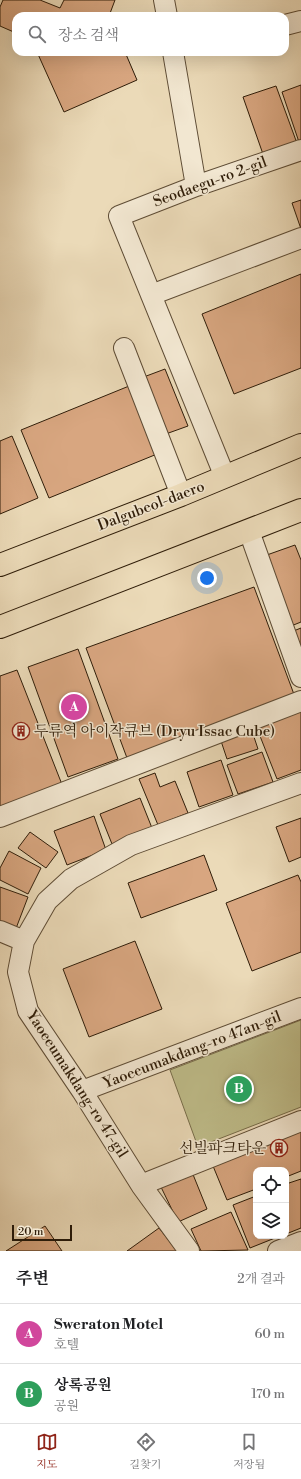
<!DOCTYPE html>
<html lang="ko">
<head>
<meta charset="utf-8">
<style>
  :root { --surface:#fff; --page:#f6f6f6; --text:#202124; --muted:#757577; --line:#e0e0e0; --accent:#8f2418 }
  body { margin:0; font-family:"Libre Bodoni","Noto Serif KR",serif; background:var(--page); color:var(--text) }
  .controls { position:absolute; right:12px; bottom:12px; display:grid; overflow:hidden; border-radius:8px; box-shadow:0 4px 16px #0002 }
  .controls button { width:36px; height:36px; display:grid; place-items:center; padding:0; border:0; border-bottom:1px solid var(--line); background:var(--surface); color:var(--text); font:20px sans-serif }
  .scale { position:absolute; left:12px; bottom:10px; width:60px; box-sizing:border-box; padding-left:4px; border:2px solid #2f1d09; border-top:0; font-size:11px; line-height:14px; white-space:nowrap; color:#2f1d09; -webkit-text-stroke:3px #f2e7d1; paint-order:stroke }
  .you { position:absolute; left:207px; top:578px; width:14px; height:14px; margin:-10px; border:3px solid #fff; border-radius:50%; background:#1a73e8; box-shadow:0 0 0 6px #1a73e833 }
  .badge { display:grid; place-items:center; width:26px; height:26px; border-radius:50%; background:var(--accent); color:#fff; font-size:13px; font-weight:700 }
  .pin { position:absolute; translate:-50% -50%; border:2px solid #fff; box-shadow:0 1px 4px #0006 }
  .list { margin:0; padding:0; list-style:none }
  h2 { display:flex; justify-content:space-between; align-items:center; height:52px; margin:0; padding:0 16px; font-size:17px }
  h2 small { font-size:13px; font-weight:400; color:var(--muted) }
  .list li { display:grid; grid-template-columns:26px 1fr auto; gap:12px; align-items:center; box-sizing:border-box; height:60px; padding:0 16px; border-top:1px solid var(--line) }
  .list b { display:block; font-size:15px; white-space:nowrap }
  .list p { margin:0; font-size:13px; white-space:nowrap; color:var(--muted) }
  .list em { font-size:13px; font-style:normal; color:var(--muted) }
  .icon { flex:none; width:22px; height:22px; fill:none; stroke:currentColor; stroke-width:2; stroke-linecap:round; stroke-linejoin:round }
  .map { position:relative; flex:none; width:301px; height:1251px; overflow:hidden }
  .search { position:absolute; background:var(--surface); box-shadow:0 4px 16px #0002; left:12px; right:12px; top:12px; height:44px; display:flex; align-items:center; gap:10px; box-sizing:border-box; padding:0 14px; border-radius:12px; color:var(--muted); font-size:15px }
  .sheet { height:172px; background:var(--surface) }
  nav { display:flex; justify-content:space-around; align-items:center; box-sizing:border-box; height:56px; border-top:1px solid var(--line); background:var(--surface); font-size:11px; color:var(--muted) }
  nav a { display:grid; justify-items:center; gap:2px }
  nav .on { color:var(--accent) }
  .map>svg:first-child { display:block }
  .green { fill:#bfbd8a; stroke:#776d4a }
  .building { fill:#d8a680; stroke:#2f1d09 }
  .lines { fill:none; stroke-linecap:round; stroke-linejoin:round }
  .minor-casing { stroke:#5e4c35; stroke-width:22 }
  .major-casing { stroke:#2f1d09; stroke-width:24 }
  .minor { stroke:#f2e7d1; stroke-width:20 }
  .major { stroke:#ebdab8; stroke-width:22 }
  .labels { text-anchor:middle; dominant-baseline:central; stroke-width:3; stroke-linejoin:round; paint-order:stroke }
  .street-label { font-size:15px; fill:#2f1d09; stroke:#f2e7d1 }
  .poi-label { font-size:15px; fill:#2f1d09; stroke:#f2e7d1; text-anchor:start }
</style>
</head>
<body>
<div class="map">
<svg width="301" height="1251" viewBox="0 0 301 1251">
  <rect width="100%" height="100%" fill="#ebdab8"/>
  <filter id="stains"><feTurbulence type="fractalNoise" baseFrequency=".005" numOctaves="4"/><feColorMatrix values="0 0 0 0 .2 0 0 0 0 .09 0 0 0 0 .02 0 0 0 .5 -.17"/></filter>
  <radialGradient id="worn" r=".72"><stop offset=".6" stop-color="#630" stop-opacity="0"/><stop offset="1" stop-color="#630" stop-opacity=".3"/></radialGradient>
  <!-- green -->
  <path class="green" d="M 301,1020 L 301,1107 L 198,1147 L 170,1070 Z"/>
  <!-- building -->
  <path class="building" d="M 3,0 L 40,0 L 60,8 L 64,0 L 115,0 L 109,16 L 16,16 L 16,33 L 0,26 L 0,7 Z
    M 37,52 L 125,52 L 137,80 L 64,112 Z
    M 301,85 L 301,145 L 300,145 L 282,92 Z
    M 276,86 L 298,146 L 264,157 L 243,97 Z
    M 301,200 L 301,229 L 292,203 Z
    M 301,274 L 301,368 L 234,394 L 202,314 Z
    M 165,369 L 188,426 L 163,435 L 141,378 Z
    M 134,384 L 162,452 L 49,498 L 21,430 Z
    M 12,436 L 38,498 L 0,514 L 0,441 Z
    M 295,545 L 301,560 L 301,622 L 291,626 L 264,556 Z
    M 254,587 L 295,697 L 127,758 L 86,648 Z
    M 301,628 L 301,659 L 291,632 Z
    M 78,649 L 118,759 L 68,777 L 28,667 Z
    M 17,670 L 63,787 L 0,808 L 0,676 Z
    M 301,708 L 301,770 L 277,779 L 256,726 Z
    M 251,728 L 258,749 L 227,759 L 220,738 Z
    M 262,752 L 273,782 L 238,794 L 227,765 Z
    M 221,760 L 233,795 L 199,807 L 187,772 Z
    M 155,773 L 160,787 L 175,781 L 188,813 L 158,825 L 139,779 Z
    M 140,798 L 152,828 L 112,844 L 100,814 Z
    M 94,816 L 106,850 L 67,865 L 54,831 Z
    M 301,818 L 301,857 L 289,862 L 276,827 Z
    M 30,832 L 58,852 L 46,868 L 18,848 Z
    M 9,851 L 41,868 L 28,894 L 0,880 L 0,868 Z
    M 204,855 L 217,890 L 141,918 L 128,883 Z
    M 298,875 L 301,882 L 301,952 L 252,971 L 226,903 Z
    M 0,887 L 28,897 L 15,931 L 0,925 Z
    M 135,941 L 162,1009 L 89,1037 L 63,969 Z
    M 301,1130 L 301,1171 L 286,1177 L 286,1170 L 256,1170 L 256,1189 L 227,1200 L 213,1166 Z
    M 192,1172 L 207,1209 L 178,1222 L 160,1185 Z
    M 301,1179 L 301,1228 L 286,1234 L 286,1184 Z
    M 256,1196 L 256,1236 L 280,1236 L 250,1248 L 233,1205 Z
    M 231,1212 L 248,1250 L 201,1251 L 191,1229 Z
    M 45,1226 L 62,1251 L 6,1251 Z
    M 159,1228 L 177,1251 L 127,1251 Z"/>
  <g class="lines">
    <defs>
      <path id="minor" d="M 164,0 L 167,16
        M 285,25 L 301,21
        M 173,52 L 196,186
        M 151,295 L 301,238
        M 124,348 L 181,495
        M 225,477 L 119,216 L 196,186 L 301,150
        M 249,531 L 301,677
        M 0,817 L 301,701
        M 0,931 L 24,941
        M 82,1091 L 301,1008
        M 141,1185 L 301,1121
        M 189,1251 L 141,1185 L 82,1091 L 28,1011 L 18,972 L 24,941 L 47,901 L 71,879 L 131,845 L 301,783
        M 278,1251 L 301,1242"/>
      <path id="major" d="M 0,565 L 181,495 L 301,445
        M 0,627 L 301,510"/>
    </defs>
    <!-- minor casing -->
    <use href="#minor" class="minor-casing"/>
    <!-- major casing -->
    <use href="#major" class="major-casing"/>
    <!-- minor -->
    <use href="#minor" class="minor"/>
    <!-- major -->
    <use href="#major" class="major"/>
  </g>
  <!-- icons -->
  <defs>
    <symbol id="building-ring" viewBox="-11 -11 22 22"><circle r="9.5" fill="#f2e7d1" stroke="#8f2418" stroke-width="1.5"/><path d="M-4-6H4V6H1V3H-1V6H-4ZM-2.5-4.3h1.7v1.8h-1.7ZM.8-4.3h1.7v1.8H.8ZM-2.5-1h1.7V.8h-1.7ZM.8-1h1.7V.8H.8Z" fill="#8f2418"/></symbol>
  </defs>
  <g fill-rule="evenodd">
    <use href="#building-ring" x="11" y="721" width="20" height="20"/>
    <use href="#building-ring" x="269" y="1138" width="20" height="20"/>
  </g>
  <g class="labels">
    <!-- street labels -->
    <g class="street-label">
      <text transform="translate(210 182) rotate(-20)">Seodaegu-ro 2-gil</text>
      <text transform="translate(151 506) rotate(-21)">Dalgubeol-daero</text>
      <text transform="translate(192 1050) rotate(-21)">Yaoeeumakdang-ro 47an-gil</text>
      <text transform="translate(77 1084) rotate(57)">Yaoeeumakdang-ro 47-gil</text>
    </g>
    <!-- poi labels -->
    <g class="poi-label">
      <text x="34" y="731">두류역 아이작큐브 (Dryu Issac Cube)</text>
      <text x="266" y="1148" text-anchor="end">선빌파크타운</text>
    </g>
  </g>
  <rect width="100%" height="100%" filter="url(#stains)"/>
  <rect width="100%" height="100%" fill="url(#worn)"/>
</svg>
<div class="controls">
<button><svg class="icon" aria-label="locate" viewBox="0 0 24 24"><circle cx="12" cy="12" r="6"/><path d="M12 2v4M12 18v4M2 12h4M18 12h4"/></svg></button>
<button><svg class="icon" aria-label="layers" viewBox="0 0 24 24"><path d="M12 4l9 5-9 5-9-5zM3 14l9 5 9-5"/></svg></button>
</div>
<div class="scale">20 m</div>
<div class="you"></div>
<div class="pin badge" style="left:74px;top:707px;background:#d1479c">A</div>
<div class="pin badge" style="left:239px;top:1089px;background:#2e9e5b">B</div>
<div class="search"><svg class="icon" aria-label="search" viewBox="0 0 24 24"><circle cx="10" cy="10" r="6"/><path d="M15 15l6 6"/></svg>장소 검색</div>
</div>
<section class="sheet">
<h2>주변<small>2개 결과</small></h2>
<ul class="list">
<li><span class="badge" style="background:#d1479c">A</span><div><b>Sweraton Motel</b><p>호텔</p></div><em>60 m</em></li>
<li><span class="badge" style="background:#2e9e5b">B</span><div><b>상록공원</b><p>공원</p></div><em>170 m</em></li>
</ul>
</section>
<nav>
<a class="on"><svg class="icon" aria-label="map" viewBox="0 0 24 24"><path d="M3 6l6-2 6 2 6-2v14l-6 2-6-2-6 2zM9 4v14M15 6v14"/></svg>지도</a>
<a><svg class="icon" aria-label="directions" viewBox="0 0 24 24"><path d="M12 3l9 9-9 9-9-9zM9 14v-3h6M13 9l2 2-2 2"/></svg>길찾기</a>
<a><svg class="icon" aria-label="saved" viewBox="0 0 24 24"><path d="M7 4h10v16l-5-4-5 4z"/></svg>저장됨</a>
</nav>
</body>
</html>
